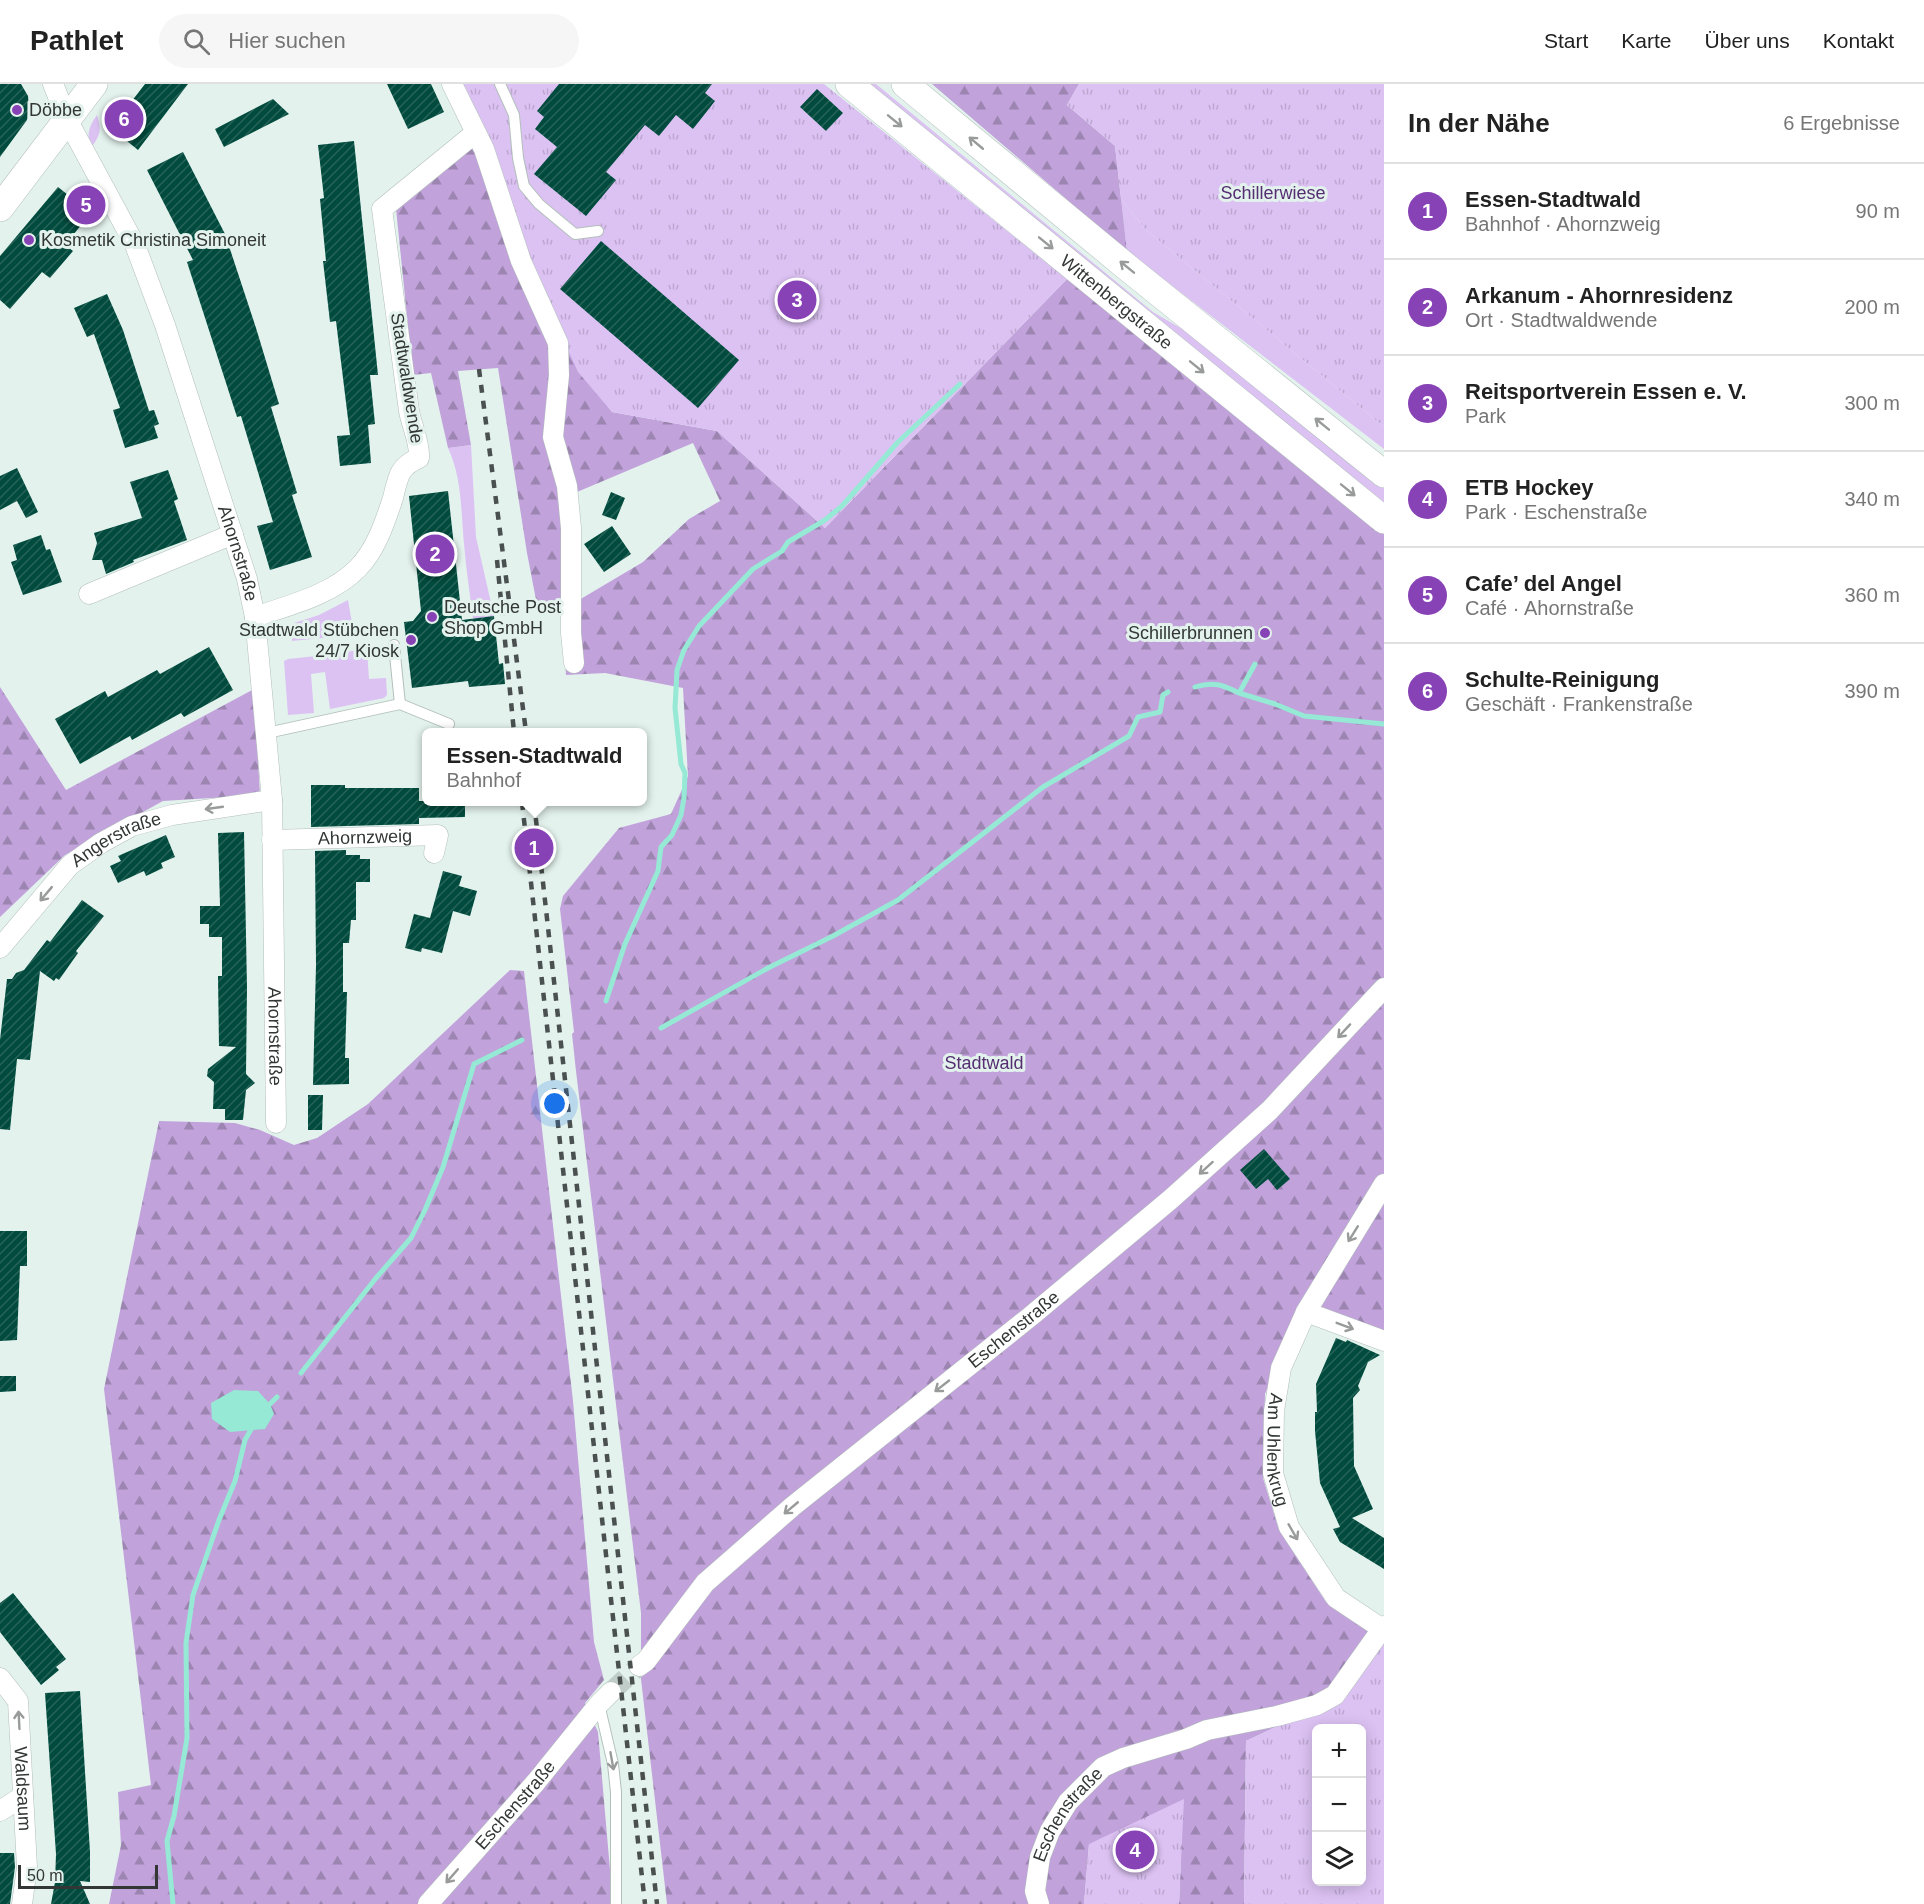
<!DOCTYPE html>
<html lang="de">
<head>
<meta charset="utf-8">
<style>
  :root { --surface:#fff; --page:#f6f6f6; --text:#222; --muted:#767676; --line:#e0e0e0; --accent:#8742b6 }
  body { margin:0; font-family:Arial,sans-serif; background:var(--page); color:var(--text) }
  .controls { position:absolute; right:18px; bottom:18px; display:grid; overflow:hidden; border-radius:9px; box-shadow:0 3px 15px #0003 }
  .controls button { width:54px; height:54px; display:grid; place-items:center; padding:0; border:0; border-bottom:2px solid var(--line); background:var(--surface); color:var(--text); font:30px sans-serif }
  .scale { position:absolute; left:18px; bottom:15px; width:140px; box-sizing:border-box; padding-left:6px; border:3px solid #323736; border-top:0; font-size:16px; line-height:21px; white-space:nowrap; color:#323736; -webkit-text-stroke:4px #e3f2ed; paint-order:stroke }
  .you { position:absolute; left:555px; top:1020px; width:21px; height:21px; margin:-15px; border:4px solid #fff; border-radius:50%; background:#1a73e8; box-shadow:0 0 0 9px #1a73e833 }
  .badge { display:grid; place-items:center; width:39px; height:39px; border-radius:50%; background:var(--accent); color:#fff; font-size:20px; font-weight:700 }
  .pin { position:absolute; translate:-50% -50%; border:3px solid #fff; box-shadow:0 2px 6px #0006 }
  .popup { position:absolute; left:422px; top:644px; width:225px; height:78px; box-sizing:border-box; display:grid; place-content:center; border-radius:9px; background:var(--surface); filter:drop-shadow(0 2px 4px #0005); font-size:20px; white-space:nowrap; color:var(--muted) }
  .popup b { font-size:22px; color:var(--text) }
  .popup::after { content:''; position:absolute; left:50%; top:100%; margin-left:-12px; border:12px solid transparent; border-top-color:var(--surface) }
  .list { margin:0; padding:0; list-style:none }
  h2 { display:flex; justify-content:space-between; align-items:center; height:78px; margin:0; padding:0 24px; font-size:26px }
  h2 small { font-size:20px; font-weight:400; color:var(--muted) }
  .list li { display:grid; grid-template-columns:39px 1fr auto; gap:18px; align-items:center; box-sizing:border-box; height:96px; padding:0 24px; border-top:2px solid var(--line) }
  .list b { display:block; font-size:22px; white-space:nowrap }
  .list p { margin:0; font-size:20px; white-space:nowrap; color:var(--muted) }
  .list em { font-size:20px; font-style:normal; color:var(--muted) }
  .icon { flex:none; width:33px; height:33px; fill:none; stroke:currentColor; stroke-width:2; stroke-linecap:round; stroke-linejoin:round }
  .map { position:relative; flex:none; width:1384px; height:1820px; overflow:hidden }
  header { display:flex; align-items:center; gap:36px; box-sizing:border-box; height:84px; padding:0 30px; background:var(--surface); border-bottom:2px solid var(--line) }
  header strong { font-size:28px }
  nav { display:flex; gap:33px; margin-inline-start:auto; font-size:21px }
  .search { width:420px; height:54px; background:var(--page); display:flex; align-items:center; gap:15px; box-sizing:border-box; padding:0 21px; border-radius:33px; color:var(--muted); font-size:22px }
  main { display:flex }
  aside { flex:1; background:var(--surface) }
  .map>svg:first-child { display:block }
  .green { fill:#dcc2f3 }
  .forest { fill:url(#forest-firs); fill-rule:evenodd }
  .park { fill:url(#park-tufts); fill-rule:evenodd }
  .water { fill:#96e9d4 }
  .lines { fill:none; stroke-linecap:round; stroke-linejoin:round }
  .stream { stroke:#96e9d4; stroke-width:5 }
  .building { fill:url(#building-hatch) }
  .street-tunnel { stroke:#c0cdc8; stroke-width:20; stroke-dasharray:20 10; stroke-linecap:butt }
  .lane-casing { stroke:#b2bfbb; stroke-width:12 }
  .street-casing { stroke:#b2bfbb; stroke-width:21 }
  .secondary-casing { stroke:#b2bfbb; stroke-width:28 }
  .lane { stroke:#fff; stroke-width:10 }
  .street { stroke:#fff; stroke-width:20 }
  .secondary { stroke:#fff; stroke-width:27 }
  .rail { stroke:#4a504f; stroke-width:4.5; stroke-dasharray:8 8; stroke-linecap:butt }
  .oneway { stroke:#989b9a }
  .poi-dot { fill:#8742b6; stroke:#e3f2ed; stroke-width:2 }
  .labels { text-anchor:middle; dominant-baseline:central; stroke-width:6; stroke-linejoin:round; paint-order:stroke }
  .poi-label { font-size:18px; fill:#323736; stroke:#e3f2ed; text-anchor:start }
  .park-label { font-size:18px; fill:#562e72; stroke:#e3f2ed }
  .street-label { font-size:18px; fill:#323736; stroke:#e3f2ed }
</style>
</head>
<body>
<header>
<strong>Pathlet</strong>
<div class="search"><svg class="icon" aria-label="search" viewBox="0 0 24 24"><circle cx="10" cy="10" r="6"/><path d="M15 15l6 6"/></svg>Hier suchen</div>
<nav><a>Start</a><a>Karte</a><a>Über uns</a><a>Kontakt</a></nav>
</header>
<main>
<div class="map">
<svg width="1384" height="1820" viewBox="0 0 1384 1820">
  <defs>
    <pattern id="forest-firs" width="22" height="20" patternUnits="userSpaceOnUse" patternTransform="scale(1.5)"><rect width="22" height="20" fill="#c1a2db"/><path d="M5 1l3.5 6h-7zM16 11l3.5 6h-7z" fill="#9d85b2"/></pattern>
    <pattern id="park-tufts" width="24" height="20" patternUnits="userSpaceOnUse" patternTransform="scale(1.5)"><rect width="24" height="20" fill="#dcc2f3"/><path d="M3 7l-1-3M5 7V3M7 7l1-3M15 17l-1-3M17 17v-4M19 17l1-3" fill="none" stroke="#bda7d1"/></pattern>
    <pattern id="building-hatch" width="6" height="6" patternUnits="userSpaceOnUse" patternTransform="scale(1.5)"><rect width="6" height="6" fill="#004b3d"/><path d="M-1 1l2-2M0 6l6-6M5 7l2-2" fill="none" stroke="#276358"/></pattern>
  </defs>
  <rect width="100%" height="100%" fill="#e3f2ed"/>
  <!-- green -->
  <path class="green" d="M 863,0 L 876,0 L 1153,228 L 1208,260 L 1384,402 L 1384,426 Z
    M 97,31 C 102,46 100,52 91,64 C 86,51 89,42 97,31 Z
    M 1121,115 L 1146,146 L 1384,343 L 1384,365 L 1127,167 Z
    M 471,361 L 476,453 L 494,532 L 473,535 C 470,510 466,485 464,460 C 461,428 462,393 448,364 Z
    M 348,516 L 353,545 L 381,542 L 381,548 L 292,557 L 291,540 L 319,531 Z
    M 367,565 L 369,595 L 386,594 L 387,611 L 384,614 L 330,625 L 325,588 L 311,590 L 314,629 L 288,631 L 284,577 L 288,575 L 326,571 L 330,575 L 337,572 L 338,569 Z"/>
  <!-- forest -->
  <path class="forest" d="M 932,0 L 1079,0 L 1067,21 L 1115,62 L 1127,167 Z
    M 471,64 L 478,68 L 563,254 L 612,328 L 717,347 L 825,444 L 1067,195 L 1384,450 L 1384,1256 L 1301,1223 L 1265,1310 L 1263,1394 L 1279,1446 L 1326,1518 L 1384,1552 L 1343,1611 L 1246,1657 L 1244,1820 L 1179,1820 L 1181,1773 L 1089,1760 L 1084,1820 L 667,1820 L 641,1595 L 641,1529 L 576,987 L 572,950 L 574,948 L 560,825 L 563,812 L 619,744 L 671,730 L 688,692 L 683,604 L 605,589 L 566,591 L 562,531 L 538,526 L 527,469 L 498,284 L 458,287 L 471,361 L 448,364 L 431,289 L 413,291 L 396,125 ZM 693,359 L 720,417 L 689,435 L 643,478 L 579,516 L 577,408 Z
    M 0,603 L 66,706 L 254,605 L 260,711 L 163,717 L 65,771 L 0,833 Z
    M 510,886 L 524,887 L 573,1317 L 594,1558 L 604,1596 L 585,1619 L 598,1648 L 613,1820 L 109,1820 L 121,1761 L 118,1708 L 151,1701 L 104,1305 L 159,1037 L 235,1039 L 260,1046 L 294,1061 L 317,1054 L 368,1020 Z"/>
  <!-- park -->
  <path class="park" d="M 462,0 L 824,0 L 1067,195 L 825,444 L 717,347 L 612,328 L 578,288 L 538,201 Z
    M 1079,0 L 1384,0 L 1384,343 L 1146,146 L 1121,115 L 1115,62 L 1067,21 Z
    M 1384,1558 L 1384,1820 L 1244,1820 L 1246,1657 L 1343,1611 ZM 1316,1644 L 1362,1644 L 1362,1798 L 1316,1798 Z
    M 1184,1715 L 1179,1820 L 1084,1820 L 1089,1760 Z"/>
  <!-- water -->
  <path class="water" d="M 234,1306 L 258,1307 L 270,1320 L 274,1330 L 265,1345 L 230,1348 L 212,1335 L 211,1319 Z"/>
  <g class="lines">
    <!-- stream -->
    <path class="stream" d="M 1195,603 C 1213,597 1223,601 1239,609 L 1255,580
      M 1239,609 L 1275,620 L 1304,632 L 1384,640
      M 606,917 L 625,860 L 658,787 L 661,763 L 672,751 L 681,731 L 684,714 L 685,689 L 681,680 L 675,624 L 677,586 L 684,566 L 699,542 L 753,485 L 782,467 L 788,458 L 825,436 L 842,422 L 898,358 L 960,300
      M 661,944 L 768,884 L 833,852 L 898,816 L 1043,703 L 1129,652 L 1138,633 L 1160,628 L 1163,611 L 1168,608
      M 301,1289 L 376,1194 L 411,1154 L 425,1126 L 443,1083 L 474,980 L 522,956
      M 265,1325 L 277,1313
      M 173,1820 L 167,1757 L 174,1732 L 187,1654 L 186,1559 L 193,1511 L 219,1436 L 235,1397 L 245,1356 L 253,1342"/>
  </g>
  <!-- building -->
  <path class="building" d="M 0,0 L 21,0 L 28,12 L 29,24 L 27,36 L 0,73 Z
    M 145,0 L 188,0 L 138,66 L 111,44 Z
    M 387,0 L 431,0 L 444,28 L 408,45 Z
    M 559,0 L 712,0 L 705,9 L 715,17 L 693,45 L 676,31 L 659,52 L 645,41 L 606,88 L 616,96 L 586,132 L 534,90 L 557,63 L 535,45 L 544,33 L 537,27 Z
    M 817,5 L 843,29 L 826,47 L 800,23 Z
    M 273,15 L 289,30 L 224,63 L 215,45 Z
    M 354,57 L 378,291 L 370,291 L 375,340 L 368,341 L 371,379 L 340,382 L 337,352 L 350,351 L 336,237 L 330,238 L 323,177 L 326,177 L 320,115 L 324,114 L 318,61 Z
    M 183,68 L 225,150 L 256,244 L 279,320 L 271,323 L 297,409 L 292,411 L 312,473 L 270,486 L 257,442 L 273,438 L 241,332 L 237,333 L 187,178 L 193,176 L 147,86 Z
    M 58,103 L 68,111 L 74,105 L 87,117 L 95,112 L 99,119 L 65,161 L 73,167 L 50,194 L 42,188 L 10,225 L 0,216 L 0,172 Z
    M 601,157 L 739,276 L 698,324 L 560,205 Z
    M 107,210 L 123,246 L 149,327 L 154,326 L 159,340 L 154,342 L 158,354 L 125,364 L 113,326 L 120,324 L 94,250 L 87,253 L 74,224 Z
    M 17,384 L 38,428 L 26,434 L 17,417 L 0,426 L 0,392 Z
    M 168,386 L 178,415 L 174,417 L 187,456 L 133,476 L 134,478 L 106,490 L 102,476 L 92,476 L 97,459 L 94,449 L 142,434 L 130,398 Z
    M 448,407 L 462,536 L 494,532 L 499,580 L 503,579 L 505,600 L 469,603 L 468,597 L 412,604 L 404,538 L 413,537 L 421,527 L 409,412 Z
    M 611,408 L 625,414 L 616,436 L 602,431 Z
    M 612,442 L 631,470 L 604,488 L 584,460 Z
    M 41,451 L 46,466 L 50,465 L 62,498 L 23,511 L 11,478 L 17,476 L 13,461 Z
    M 209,563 L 233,606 L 184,633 L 181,629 L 132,656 L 130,652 L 80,680 L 55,635 L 105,607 L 108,613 L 157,586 L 160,590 Z
    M 311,701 L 345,701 L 345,704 L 419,704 L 419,717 L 465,717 L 465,733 L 419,734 L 419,740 L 311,743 Z
    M 244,748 L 247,904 L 246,990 L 255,999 L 246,1006 L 243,1036 L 225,1036 L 225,1025 L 213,1025 L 214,998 L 207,992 L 208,985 L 236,963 L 219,962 L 218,892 L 222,892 L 222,853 L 209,853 L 209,840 L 200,840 L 200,822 L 220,822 L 218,749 Z
    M 166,751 L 175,773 L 161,779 L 163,784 L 146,792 L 144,787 L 118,799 L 110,782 L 121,777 L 118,772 Z
    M 346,766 L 346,771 L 360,771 L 360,775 L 370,775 L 370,798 L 356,798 L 356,836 L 351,836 L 349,859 L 343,859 L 343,908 L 347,908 L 345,974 L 349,974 L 349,1000 L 313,1001 L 316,881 L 315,767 Z
    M 443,787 L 462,792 L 459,802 L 477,807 L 470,832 L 453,827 L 442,869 L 422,864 L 421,868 L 405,864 L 414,830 L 430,834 Z
    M 82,816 L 104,832 L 76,867 L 78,869 L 59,896 L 56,894 L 54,897 L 40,887 L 30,976 L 17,975 L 10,1046 L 0,1045 L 0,956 L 7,895 L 12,895 L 16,889 L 24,886 L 47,856 L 50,858 Z
    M 308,1011 L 323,1011 L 322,1046 L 308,1046 Z
    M 1264,1065 L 1290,1095 L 1277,1106 L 1268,1095 L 1256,1105 L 1240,1086 Z
    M 0,1147 L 27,1147 L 27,1182 L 20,1182 L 17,1256 L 0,1257 Z
    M 1336,1254 L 1346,1258 L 1347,1256 L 1380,1271 L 1368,1278 L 1358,1302 L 1360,1306 L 1353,1314 L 1354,1382 L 1373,1425 L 1352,1434 L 1384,1454 L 1384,1485 L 1340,1458 L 1333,1445 L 1340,1443 L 1320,1399 L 1315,1347 L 1315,1328 L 1317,1328 L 1316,1300 Z
    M 0,1292 L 16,1292 L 16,1307 L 0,1308 Z
    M 13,1509 L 66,1575 L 56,1583 L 59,1586 L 41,1601 L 0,1548 L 0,1519 Z
    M 80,1607 L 90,1768 L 90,1798 L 80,1797 L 90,1820 L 51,1820 L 55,1798 L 56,1770 L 45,1609 Z
    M 0,1769 L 14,1769 L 15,1783 L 10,1820 L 0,1820 Z"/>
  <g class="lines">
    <!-- street-tunnel -->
    <path class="street-tunnel" d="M 611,1608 L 639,1582"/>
    <defs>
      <path id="lane" d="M 500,0 L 514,31 L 518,74 L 524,102 L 539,120 L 575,150 L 598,147
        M 400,620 L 449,640
        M 267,649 L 400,620 L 394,561
        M 599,1620 L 613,1680 L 616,1708 L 616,1820"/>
      <g id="street">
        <path id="s1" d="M 53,0 L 68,37 L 135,161 L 165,241 L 247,495 L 255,533 L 272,716 L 276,1039"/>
        <path d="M 452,0 L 484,65 L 521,177 L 558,259 L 559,291 L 553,353 L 567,402 L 571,444 L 571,549 L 574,579"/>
        <path d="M 89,510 L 233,450"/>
        <path d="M 255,533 C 289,521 332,511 358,484 C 376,466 385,438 393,414 C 395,406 397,395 401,388 C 405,381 412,377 419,374 C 420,358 412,343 409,327 L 382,125 L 474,50"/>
        <path id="s2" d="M 272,756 L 438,751 L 434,769"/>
        <path id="s3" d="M 0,864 L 70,781 L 101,759 L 132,742 L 172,731 L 272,716"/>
        <path id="s4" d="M 1384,1100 L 1306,1228 L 1281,1284 L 1274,1327 L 1273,1389 L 1289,1443 L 1336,1514 L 1384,1546"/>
        <path d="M 1306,1228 L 1384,1257"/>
        <path id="s5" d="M 639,1582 L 646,1577 L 705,1499 L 793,1422 L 1031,1232 L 1171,1115 L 1270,1026 L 1384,904"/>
        <path id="s6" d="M 0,1594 L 18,1617 L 27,1783 L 22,1820"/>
        <path d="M 0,1727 L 23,1712"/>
        <path id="s7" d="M 428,1820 L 536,1698 L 599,1620 L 611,1608"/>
        <path id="s8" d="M 1039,1820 L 1035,1807 L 1040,1773 L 1050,1747 L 1068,1718 L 1103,1683 L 1123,1674 L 1186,1655 L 1207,1646 L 1277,1632 L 1317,1621 L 1335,1611 L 1384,1542"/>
      </g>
      <g id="secondary">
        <path id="s9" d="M 849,0 L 1384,436"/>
        <path d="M 905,0 L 1128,184 L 1384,390"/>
        <path d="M 0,124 L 94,0"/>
      </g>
    </defs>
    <!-- lane casing -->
    <use href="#lane" class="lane-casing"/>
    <!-- street casing -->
    <use href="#street" class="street-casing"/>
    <!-- secondary casing -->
    <use href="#secondary" class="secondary-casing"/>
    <!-- lane -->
    <use href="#lane" class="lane"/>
    <!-- street -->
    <use href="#street" class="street"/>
    <!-- secondary -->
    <use href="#secondary" class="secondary"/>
    <!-- rail -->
    <path class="rail" d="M 479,285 L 526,648
      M 497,476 L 514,648
      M 522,718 L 645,1820
      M 534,718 L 657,1820"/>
  </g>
  <!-- one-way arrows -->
  <defs><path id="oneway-shaft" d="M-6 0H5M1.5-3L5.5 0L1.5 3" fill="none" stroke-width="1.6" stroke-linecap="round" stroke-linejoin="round" transform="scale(1.5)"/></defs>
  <g class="oneway">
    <use href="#oneway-shaft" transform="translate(895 37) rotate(39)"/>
    <use href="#oneway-shaft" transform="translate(976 59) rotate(-140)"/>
    <use href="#oneway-shaft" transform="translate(1046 159) rotate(39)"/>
    <use href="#oneway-shaft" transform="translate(1127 183) rotate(-141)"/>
    <use href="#oneway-shaft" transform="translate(1197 283) rotate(39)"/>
    <use href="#oneway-shaft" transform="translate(1322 340) rotate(-141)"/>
    <use href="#oneway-shaft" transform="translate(1348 406) rotate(39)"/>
    <use href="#oneway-shaft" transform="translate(214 724) rotate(172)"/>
    <use href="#oneway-shaft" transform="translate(46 810) rotate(130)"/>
    <use href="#oneway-shaft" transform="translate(1344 947) rotate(133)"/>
    <use href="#oneway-shaft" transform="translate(1206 1084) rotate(138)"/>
    <use href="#oneway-shaft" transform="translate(1353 1150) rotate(122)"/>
    <use href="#oneway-shaft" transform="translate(1345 1242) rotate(21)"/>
    <use href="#oneway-shaft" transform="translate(942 1302) rotate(142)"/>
    <use href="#oneway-shaft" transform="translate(791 1424) rotate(140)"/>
    <use href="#oneway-shaft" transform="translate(1293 1448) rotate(60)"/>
    <use href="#oneway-shaft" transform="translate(19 1636) rotate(-93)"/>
    <use href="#oneway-shaft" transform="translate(612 1677) rotate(80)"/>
    <use href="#oneway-shaft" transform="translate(452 1792) rotate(131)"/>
  </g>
  <!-- markers -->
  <g class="poi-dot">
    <circle cx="17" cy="26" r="6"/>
    <circle cx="29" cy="156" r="6"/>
    <circle cx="432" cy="533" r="6"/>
    <circle cx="1265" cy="549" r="6"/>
    <circle cx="411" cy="556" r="6"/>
  </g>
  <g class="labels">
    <!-- poi labels -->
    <g class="poi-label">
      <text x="29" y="26">Döbbe</text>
      <text x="41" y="156">Kosmetik Christina Simoneit</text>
      <text x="444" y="523">Deutsche Post<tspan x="444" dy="21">Shop GmbH</tspan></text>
      <text x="399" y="546" text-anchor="end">Stadtwald Stübchen<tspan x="399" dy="21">24/7 Kiosk</tspan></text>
      <text x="1253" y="549" text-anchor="end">Schillerbrunnen</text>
    </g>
    <!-- park labels -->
    <g class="park-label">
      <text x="1273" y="109">Schillerwiese</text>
      <text x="984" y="979">Stadtwald</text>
    </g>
    <!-- street labels -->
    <g class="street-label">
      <text stroke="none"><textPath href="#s9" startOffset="345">Wittenbergstraße</textPath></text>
      <text transform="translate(407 294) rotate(81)">Stadtwaldwende</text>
      <text stroke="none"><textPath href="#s1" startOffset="506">Ahornstraße</textPath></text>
      <text stroke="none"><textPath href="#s2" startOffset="93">Ahornzweig</textPath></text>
      <text stroke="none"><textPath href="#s3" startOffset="162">Angerstraße</textPath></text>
      <text stroke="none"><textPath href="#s1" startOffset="992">Ahornstraße</textPath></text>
      <text stroke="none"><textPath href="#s5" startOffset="506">Eschenstraße</textPath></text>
      <text stroke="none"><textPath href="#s4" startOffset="294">Am Uhlenkrug</textPath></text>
      <text stroke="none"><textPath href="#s6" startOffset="117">Waldsaum</textPath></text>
      <text stroke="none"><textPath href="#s7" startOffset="132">Eschenstraße</textPath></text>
      <text stroke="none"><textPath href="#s8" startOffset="99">Eschenstraße</textPath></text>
    </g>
  </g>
</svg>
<div class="controls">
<button>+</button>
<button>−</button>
<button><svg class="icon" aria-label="layers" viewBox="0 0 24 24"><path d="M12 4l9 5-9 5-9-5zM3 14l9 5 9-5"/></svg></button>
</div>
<div class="scale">50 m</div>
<div class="you"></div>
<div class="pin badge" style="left:534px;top:764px">1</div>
<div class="popup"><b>Essen-Stadtwald</b>Bahnhof</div>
<div class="pin badge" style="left:435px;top:470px">2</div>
<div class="pin badge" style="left:797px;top:216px">3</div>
<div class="pin badge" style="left:1135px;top:1766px">4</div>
<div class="pin badge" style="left:86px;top:121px">5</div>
<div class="pin badge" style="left:124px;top:35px">6</div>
</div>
<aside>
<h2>In der Nähe<small>6 Ergebnisse</small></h2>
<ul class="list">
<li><span class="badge">1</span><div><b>Essen-Stadtwald</b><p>Bahnhof · Ahornzweig</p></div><em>90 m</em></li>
<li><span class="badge">2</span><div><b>Arkanum - Ahornresidenz</b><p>Ort · Stadtwaldwende</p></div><em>200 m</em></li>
<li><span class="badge">3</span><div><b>Reitsportverein Essen e. V.</b><p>Park</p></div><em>300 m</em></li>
<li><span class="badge">4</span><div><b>ETB Hockey</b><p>Park · Eschenstraße</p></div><em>340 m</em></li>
<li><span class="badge">5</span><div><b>Cafe’ del Angel</b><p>Café · Ahornstraße</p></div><em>360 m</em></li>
<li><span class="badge">6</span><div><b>Schulte-Reinigung</b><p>Geschäft · Frankenstraße</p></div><em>390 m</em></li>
</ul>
</aside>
</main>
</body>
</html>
